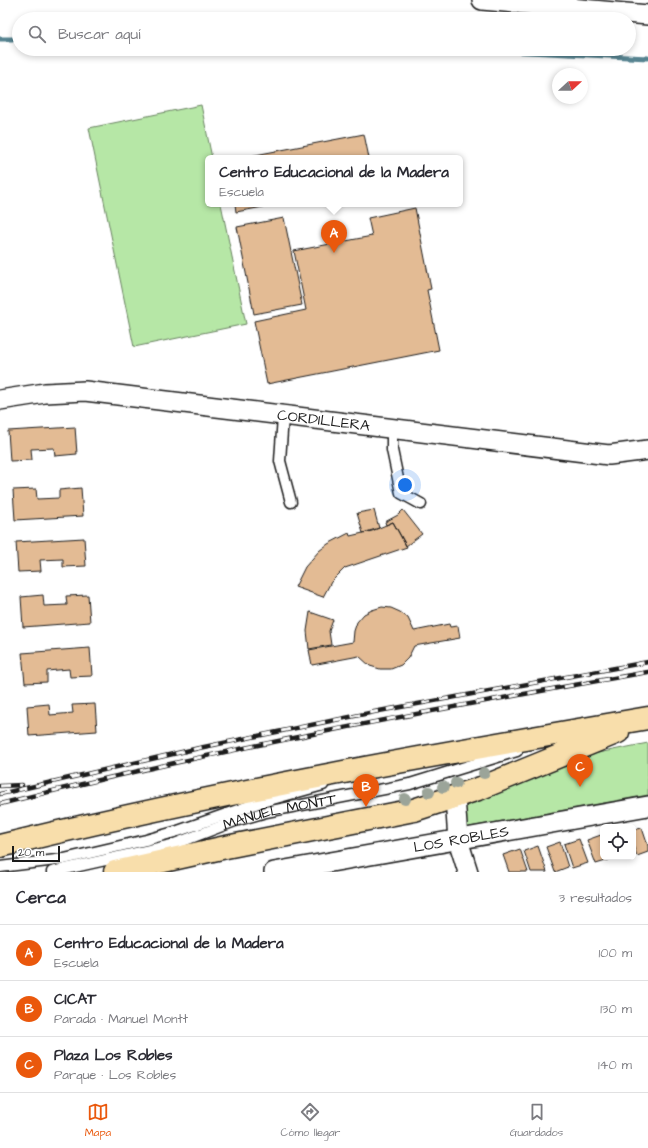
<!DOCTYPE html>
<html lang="es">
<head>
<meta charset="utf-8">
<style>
  :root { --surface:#fff; --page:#f7f7f7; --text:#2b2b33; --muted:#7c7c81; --line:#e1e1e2; --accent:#ea580c }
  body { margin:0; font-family:"Architects Daughter",sans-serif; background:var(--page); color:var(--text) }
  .controls { position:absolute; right:12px; bottom:12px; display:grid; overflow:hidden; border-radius:6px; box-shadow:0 2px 6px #0003 }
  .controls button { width:36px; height:36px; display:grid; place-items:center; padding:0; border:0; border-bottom:1px solid var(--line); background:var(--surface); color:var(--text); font:20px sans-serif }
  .compass { position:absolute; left:552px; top:68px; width:36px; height:36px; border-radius:50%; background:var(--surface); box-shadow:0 2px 6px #0003; rotate:69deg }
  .scale { position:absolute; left:12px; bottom:10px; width:48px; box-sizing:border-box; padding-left:4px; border:2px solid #1c1c1c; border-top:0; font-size:11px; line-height:14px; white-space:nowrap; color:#1c1c1c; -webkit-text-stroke:3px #fff; paint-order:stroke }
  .you { position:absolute; left:405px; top:485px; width:14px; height:14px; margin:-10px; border:3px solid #fff; border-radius:50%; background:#1a73e8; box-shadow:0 0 0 6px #1a73e833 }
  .badge { display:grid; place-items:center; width:26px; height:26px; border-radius:50%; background:var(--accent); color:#fff; font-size:13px; font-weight:700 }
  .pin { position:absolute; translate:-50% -33px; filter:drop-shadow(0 1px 2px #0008) }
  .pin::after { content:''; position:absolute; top:21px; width:14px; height:12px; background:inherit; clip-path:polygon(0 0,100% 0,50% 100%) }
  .popup { position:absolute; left:205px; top:155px; width:258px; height:52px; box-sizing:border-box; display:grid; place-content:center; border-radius:6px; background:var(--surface); filter:drop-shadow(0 1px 3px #0005); font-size:13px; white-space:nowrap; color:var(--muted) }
  .popup b { font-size:15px; color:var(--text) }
  .popup::after { content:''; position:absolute; left:50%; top:100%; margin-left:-8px; border:8px solid transparent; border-top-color:var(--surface) }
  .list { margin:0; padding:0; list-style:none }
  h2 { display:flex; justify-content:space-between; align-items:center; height:52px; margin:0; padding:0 16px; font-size:17px }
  h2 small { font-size:13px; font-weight:400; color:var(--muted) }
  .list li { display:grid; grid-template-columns:26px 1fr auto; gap:12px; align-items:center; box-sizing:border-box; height:56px; padding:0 16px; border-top:1px solid var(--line) }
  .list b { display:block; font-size:15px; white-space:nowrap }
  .list p { margin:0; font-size:13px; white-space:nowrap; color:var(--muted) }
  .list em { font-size:13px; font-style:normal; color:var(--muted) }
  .icon { flex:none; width:22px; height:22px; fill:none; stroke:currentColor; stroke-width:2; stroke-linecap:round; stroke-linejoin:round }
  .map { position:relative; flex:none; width:648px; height:872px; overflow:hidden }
  .search { position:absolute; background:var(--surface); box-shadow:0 2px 6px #0003; left:12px; right:12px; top:12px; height:44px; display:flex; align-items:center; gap:10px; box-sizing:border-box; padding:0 14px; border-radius:22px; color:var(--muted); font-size:15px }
  .sheet { height:220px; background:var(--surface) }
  nav { display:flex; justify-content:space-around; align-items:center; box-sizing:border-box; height:56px; border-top:1px solid var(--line); background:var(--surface); font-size:11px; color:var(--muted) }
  nav a { display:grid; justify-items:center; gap:2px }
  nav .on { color:var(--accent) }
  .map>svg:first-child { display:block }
  .green { fill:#b6e7a6; stroke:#698261 }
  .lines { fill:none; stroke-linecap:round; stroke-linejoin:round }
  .stream { stroke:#568390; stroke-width:5 }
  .building { fill:#e3bb94; stroke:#1c1c1c }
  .lane-casing { stroke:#1c1c1c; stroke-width:13 }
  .street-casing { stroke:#1c1c1c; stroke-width:22 }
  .primary-casing { stroke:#1c1c1c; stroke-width:25 }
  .lane { stroke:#fff; stroke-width:10 }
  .street { stroke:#fff; stroke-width:19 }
  .primary { stroke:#f8deab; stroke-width:22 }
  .rail-casing { stroke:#1c1c1c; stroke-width:4.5 }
  .rail { stroke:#fff; stroke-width:3; stroke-dasharray:9; stroke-linecap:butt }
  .tree { fill:#9ba499 }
  .labels { text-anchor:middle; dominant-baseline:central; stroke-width:4; stroke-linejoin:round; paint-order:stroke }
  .street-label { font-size:15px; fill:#1c1c1c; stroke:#fff }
</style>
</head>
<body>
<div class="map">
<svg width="648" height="872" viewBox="0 0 648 872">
  <rect width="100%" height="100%" fill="#fff"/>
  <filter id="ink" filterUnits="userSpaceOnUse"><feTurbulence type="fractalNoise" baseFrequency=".025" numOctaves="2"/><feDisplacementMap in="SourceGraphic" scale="8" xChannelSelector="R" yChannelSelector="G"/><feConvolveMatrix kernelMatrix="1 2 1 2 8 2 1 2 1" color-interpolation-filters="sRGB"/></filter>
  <g filter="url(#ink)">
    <!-- green -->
    <path class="green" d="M 201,105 L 212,158 L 208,158 L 208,204 L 221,204 L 246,324 L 134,347 L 89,128 Z
      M 648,743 L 648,795 L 464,828 L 465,807 L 468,805 L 573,758 Z"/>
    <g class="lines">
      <!-- stream -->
      <path class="stream" d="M 0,39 L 19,39
        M 470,49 L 648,58"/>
    </g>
    <!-- building -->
    <path class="building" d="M 364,134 L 369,158 L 240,158 Z
      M 235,204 L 279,204 L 236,212 Z
      M 415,208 L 431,289 L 427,290 L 439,350 L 267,384 L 254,321 L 306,310 L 294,251 L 372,236 L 368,218 Z
      M 284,218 L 302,305 L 254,314 L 237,227 Z
      M 75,427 L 77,454 L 55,456 L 54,448 L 31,449 L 32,460 L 10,461 L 8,431 Z
      M 81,488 L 83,516 L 15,520 L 13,490 L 36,489 L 37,499 L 59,498 L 59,490 Z
      M 374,510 L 379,528 L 363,533 L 357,513 Z
      M 403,510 L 422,534 L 406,546 L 393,522 L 386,525 L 385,522 L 398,515 Z
      M 393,522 L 407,547 L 345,568 L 331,582 L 323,597 L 295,587 L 305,567 L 319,551 L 328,544 L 349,533 L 350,536 L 372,531 Z
      M 84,538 L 86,566 L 63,567 L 63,559 L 40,560 L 41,571 L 18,572 L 16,542 Z
      M 43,595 L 44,606 L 67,605 L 66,596 L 88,595 L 90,622 L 23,627 L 21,597 Z
      M 382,607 L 391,608 L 400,612 L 408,618 L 414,631 L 449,624 L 450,627 L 458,626 L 460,638 L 414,646 L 408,658 L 401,665 L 391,669 L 380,669 L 370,666 L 359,656 L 312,665 L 309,650 L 353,642 L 354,631 L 357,622 L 364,614 L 372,610 Z
      M 310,612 L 333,620 L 329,631 L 331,645 L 309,649 L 307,631 Z
      M 90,648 L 92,676 L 70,677 L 69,669 L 47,671 L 47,682 L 25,683 L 22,653 Z
      M 49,704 L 50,715 L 73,713 L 72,705 L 95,704 L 97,731 L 29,736 L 27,706 Z
      M 642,828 L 648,846 L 648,852 L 637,856 L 633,845 L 633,830 Z
      M 601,835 L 603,842 L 603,857 L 608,857 L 609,860 L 596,864 L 587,840 Z
      M 579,839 L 588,863 L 572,868 L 564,844 Z
      M 560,842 L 568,867 L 555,872 L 546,847 Z
      M 538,846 L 547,872 L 531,872 L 524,851 Z
      M 520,849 L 528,872 L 509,872 L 503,855 Z"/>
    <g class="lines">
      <defs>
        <g id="lane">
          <path d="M 283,416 L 280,461 L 291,502"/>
          <path d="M 392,430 L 392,450 L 401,493 L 421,504"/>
          <path d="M 0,867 L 64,859 L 146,840 L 178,831 L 258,803 L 323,785"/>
          <path id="s1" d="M 52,872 L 172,845 L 235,821 L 266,812 L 410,784 L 517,751"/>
        </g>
        <g id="street">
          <path d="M 482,0 L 648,15"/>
          <path id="s2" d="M 0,400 L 45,393 L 85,391 L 609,455 L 648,450"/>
          <path d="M 455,797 L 458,840 L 468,872"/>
          <path id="s3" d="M 274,872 L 648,806"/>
        </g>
        <path id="primary" d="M 0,846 C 214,793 431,755 648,718
          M 115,872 L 226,847 L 414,810 L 481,788 L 618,732"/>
      </defs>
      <!-- lane casing -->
      <use href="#lane" class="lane-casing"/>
      <!-- street casing -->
      <use href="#street" class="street-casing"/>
      <!-- primary casing -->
      <use href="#primary" class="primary-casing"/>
      <!-- lane -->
      <use href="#lane" class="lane"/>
      <!-- street -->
      <use href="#street" class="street"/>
      <!-- primary -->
      <use href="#primary" class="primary"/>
      <defs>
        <path id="rail" d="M 0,786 L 22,785
          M 0,794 L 199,748 L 379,711 L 648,662
          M 0,804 C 214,750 431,710 648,672"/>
      </defs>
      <!-- rail casing -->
      <use href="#rail" class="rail-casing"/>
      <!-- rail -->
      <use href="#rail" class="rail"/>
    </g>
    <!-- trees -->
    <g class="tree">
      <circle cx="484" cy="773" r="6"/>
      <circle cx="456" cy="783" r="6"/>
      <circle cx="443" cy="787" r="6"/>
      <circle cx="429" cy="792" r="6"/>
      <circle cx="405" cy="799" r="6"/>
    </g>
  </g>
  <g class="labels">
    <!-- street labels -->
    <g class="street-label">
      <text stroke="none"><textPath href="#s2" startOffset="326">CORDILLERA</textPath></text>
      <text stroke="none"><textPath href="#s1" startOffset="236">MANUEL MONTT</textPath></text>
      <text stroke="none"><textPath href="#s3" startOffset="190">LOS ROBLES</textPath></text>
    </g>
  </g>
</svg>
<div class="controls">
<button><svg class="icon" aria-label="locate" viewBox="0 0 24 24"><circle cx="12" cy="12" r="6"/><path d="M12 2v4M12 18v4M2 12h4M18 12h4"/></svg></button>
</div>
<svg class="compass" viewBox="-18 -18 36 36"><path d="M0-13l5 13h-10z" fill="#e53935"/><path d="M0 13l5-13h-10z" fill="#7c7c81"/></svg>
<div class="scale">20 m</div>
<div class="you"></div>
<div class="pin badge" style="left:334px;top:253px">A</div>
<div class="popup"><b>Centro Educacional de la Madera</b>Escuela</div>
<div class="pin badge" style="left:366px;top:807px">B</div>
<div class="pin badge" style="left:580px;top:787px">C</div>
<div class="search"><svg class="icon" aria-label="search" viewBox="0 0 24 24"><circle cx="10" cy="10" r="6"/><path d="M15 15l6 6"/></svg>Buscar aquí</div>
</div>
<section class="sheet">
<h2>Cerca<small>3 resultados</small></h2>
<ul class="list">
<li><span class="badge">A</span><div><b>Centro Educacional de la Madera</b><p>Escuela</p></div><em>100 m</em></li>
<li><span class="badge">B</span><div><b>CICAT</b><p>Parada · Manuel Montt</p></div><em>130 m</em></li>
<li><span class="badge">C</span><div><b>Plaza Los Robles</b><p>Parque · Los Robles</p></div><em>140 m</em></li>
</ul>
</section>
<nav>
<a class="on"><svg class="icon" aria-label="map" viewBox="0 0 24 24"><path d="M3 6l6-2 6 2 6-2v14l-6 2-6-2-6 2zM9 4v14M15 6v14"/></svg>Mapa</a>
<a><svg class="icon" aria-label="directions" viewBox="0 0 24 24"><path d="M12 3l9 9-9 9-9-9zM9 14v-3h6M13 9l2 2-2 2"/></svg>Cómo llegar</a>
<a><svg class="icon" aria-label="saved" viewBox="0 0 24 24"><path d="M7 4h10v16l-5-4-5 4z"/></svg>Guardados</a>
</nav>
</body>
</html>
